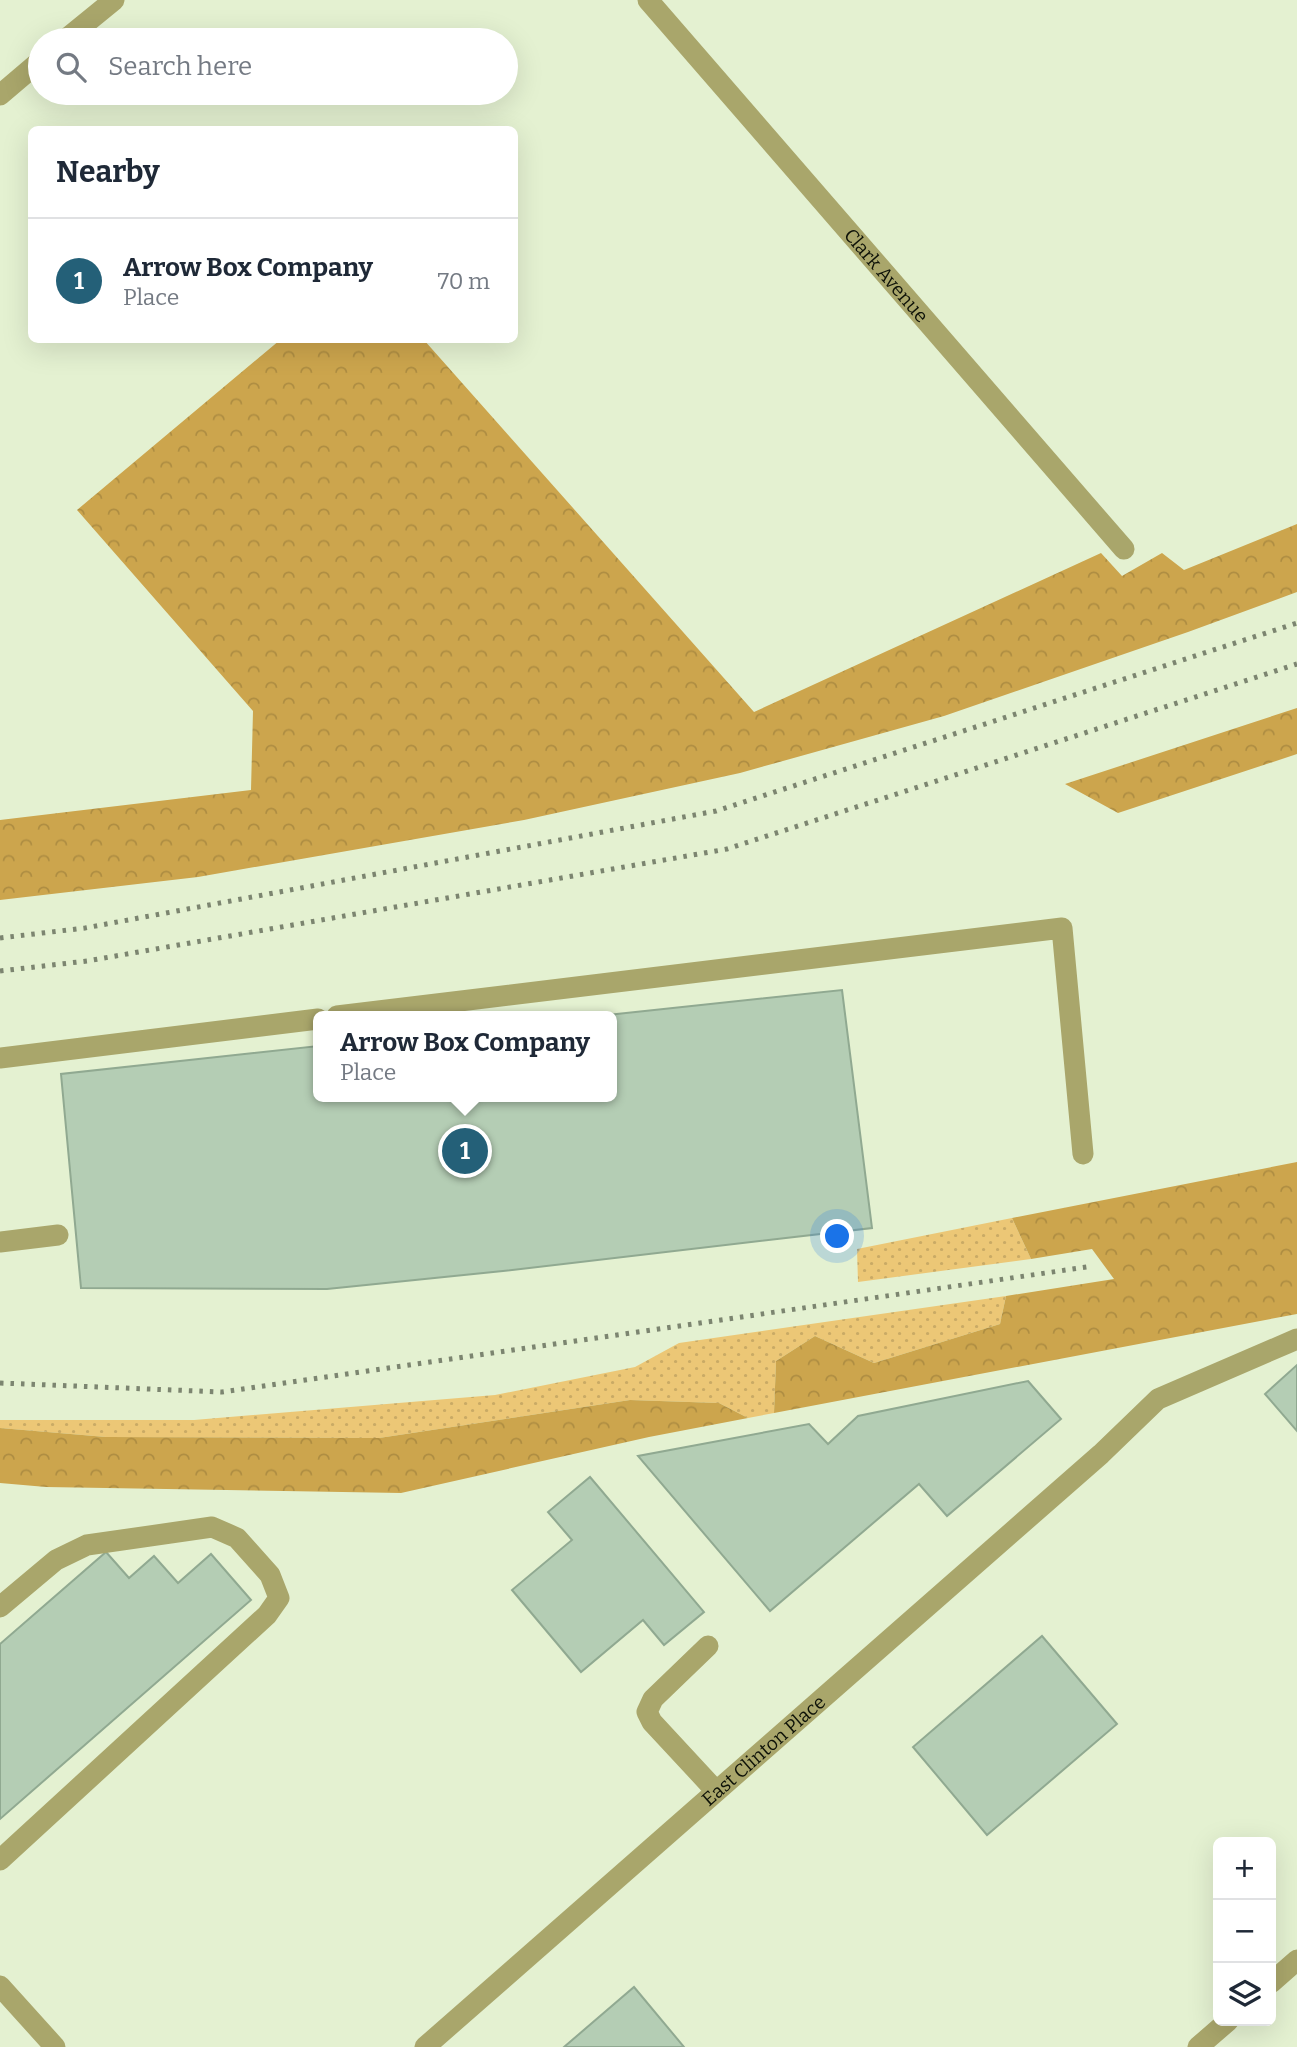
<!DOCTYPE html>
<html lang="en">
<head>
<meta charset="utf-8">
<style>
  :root { --surface:#fff; --page:#f2f2f3; --text:#1f2937; --muted:#747a83; --line:#e0e1e3; --accent:#246078 }
  body { margin:0; font-family:Bitter,serif; background:var(--page); color:var(--text) }
  .controls { position:absolute; right:21px; bottom:21px; display:grid; overflow:hidden; border-radius:10px; box-shadow:0 7px 28px #0002 }
  .controls button { width:63px; height:63px; display:grid; place-items:center; padding:0; border:0; border-bottom:2px solid var(--line); background:var(--surface); color:var(--text); font:35px sans-serif }
  .you { position:absolute; left:838px; top:1237px; width:24px; height:24px; margin:-18px; border:5px solid #fff; border-radius:50%; background:#1a73e8; box-shadow:0 0 0 10px #1a73e833 }
  .badge { display:grid; place-items:center; width:46px; height:46px; border-radius:50%; background:var(--accent); color:#fff; font-size:23px; font-weight:700 }
  .pin { position:absolute; translate:-50% -50%; border:4px solid #fff; box-shadow:0 2px 7px #0006 }
  .popup { position:absolute; left:313px; top:1011px; width:304px; height:91px; box-sizing:border-box; display:grid; place-content:center; border-radius:10px; background:var(--surface); filter:drop-shadow(0 2px 5px #0005); font-size:23px; white-space:nowrap; color:var(--muted) }
  .popup b { font-size:26px; color:var(--text) }
  .popup::after { content:''; position:absolute; left:50%; top:100%; margin-left:-14px; border:14px solid transparent; border-top-color:var(--surface) }
  .list { margin:0; padding:0; list-style:none }
  h2 { display:flex; justify-content:space-between; align-items:center; height:91px; margin:0; padding:0 28px; font-size:30px }
  h2 small { font-size:23px; font-weight:400; color:var(--muted) }
  .list li { display:grid; grid-template-columns:46px 1fr auto; gap:21px; align-items:center; box-sizing:border-box; height:126px; padding:0 28px; border-top:2px solid var(--line) }
  .list b { display:block; font-size:26px; white-space:nowrap }
  .list p { margin:0; font-size:23px; white-space:nowrap; color:var(--muted) }
  .list em { font-size:23px; font-style:normal; color:var(--muted) }
  .icon { flex:none; width:38px; height:38px; fill:none; stroke:currentColor; stroke-width:2; stroke-linecap:round; stroke-linejoin:round }
  .map { position:relative; flex:none; width:1297px; height:2047px; overflow:hidden }
  .search { position:absolute; background:var(--surface); box-shadow:0 7px 28px #0002; left:28px; top:28px; width:490px; height:77px; display:flex; align-items:center; gap:18px; box-sizing:border-box; padding:0 24px; border-radius:38px; color:var(--muted); font-size:26px }
  .panel { position:absolute; background:var(--surface); box-shadow:0 7px 28px #0002; left:28px; top:126px; width:490px; height:217px; border-radius:10px }
  .map>svg:first-child { display:block }
  .green { fill:url(#green-dots) }
  .forest { fill:url(#forest-crowns) }
  .building { fill:#b4cdb4; stroke:#90a991; stroke-width:2 }
  .lines { fill:none; stroke-linecap:round; stroke-linejoin:round }
  .minor { stroke:#a9a66b; stroke-width:21 }
  .rail { stroke:#7c8570; stroke-width:5; stroke-dasharray:3.5 7; stroke-linecap:butt }
  .labels { text-anchor:middle; dominant-baseline:central; stroke-width:5; stroke-linejoin:round; paint-order:stroke }
  .street-label { font-size:19px; fill:#0e1208; stroke:#fff }
</style>
</head>
<body>
<div class="map">
<svg width="1297" height="2047" viewBox="0 0 1297 2047">
  <defs>
    <pattern id="green-dots" width="8" height="8" patternUnits="userSpaceOnUse" patternTransform="scale(1.75)"><rect width="8" height="8" fill="#ecc776"/><path d="M2 2h.1M6 6h.1" fill="none" stroke="#c9aa65" stroke-width="1.8" stroke-linecap="round"/></pattern>
    <pattern id="forest-crowns" width="20" height="18" patternUnits="userSpaceOnUse" patternTransform="scale(1.75)"><rect width="20" height="18" fill="#cca54d"/><path d="M2 6a3 3 0 1 1 6 0M12 15a3 3 0 1 1 6 0" fill="none" stroke="#ae8d42"/></pattern>
  </defs>
  <rect width="100%" height="100%" fill="#e4f1d1"/>
  <!-- green -->
  <path class="green" d="M 1012,1218 L 1031,1259 L 858,1282 L 857,1249 Z
    M 1006,1296 L 1000,1324 L 874,1363 L 815,1336 L 776,1361 L 774,1413 L 748,1418 L 719,1403 L 630,1400 L 379,1438 L 106,1437 L 0,1428 L 0,1420 L 194,1420 L 495,1395 L 635,1367 L 679,1343 Z"/>
  <!-- forest -->
  <path class="forest" d="M 280,340 L 424,340 L 754,712 L 1101,553 L 1122,576 L 1162,553 L 1184,570 L 1297,524 L 1297,592 L 1188,632 L 944,716 L 740,773 L 524,820 L 198,877 L 0,900 L 0,820 L 251,790 L 253,711 L 77,510 Z
    M 1297,708 L 1297,754 L 1118,813 L 1065,784 Z
    M 1297,1162 L 1297,1314 L 774,1413 L 776,1361 L 815,1336 L 874,1363 L 1000,1324 L 1006,1296 L 1114,1279 L 1092,1249 L 1031,1259 L 1012,1218 Z
    M 630,1400 L 719,1403 L 748,1418 L 649,1437 L 401,1493 L 46,1487 L 0,1483 L 0,1428 L 106,1437 L 379,1438 Z"/>
  <!-- building -->
  <path class="building" d="M 842,990 L 872,1228 L 503,1271 L 327,1289 L 81,1288 L 61,1074 L 318,1046 L 318,1097 L 612,1097 L 612,1016 L 598,1016 Z
    M 1297,1365 L 1297,1431 L 1265,1394 Z
    M 1028,1381 L 1061,1419 L 947,1516 L 919,1484 L 770,1611 L 638,1456 L 809,1424 L 828,1444 L 858,1416 Z
    M 590,1477 L 704,1612 L 664,1645 L 643,1620 L 581,1672 L 512,1590 L 572,1540 L 548,1512 Z
    M 106,1552 L 129,1578 L 154,1556 L 178,1583 L 211,1554 L 251,1600 L 0,1819 L 0,1644 Z
    M 1042,1636 L 1117,1724 L 987,1835 L 913,1747 Z
    M 634,1987 L 684,2047 L 564,2047 Z"/>
  <g class="lines">
    <!-- minor -->
    <g class="minor">
      <path id="s1" d="M 648,0 L 1124,549"/>
      <path d="M 65,40 L 114,0"/>
      <path d="M 0,95 L 40,61"/>
      <path d="M 337,1016 L 1062,928 L 1083,1154"/>
      <path d="M 0,1058 L 318,1019"/>
      <path d="M 0,1242 L 58,1235"/>
      <path d="M 0,1607 L 56,1560 L 87,1545 L 212,1527 L 237,1538 L 270,1575 L 279,1598 L 267,1615 L 0,1860"/>
      <path d="M 708,1646 L 653,1699 L 647,1712 L 652,1722 L 716,1791"/>
      <path d="M 1271,1983 L 1297,1960"/>
      <path d="M 0,1986 L 55,2047"/>
      <path id="s2" d="M 425,2047 L 1101,1454 L 1158,1399 L 1297,1339"/>
      <path d="M 1198,2047 L 1228,2021"/>
    </g>
    <!-- rail -->
    <path class="rail" d="M 0,938 L 85,928 L 716,811 L 1297,623
      M 0,971 L 87,961 L 727,849 L 1297,664
      M 0,1383 L 222,1392 L 1087,1267"/>
  </g>
  <g class="labels">
    <!-- street labels -->
    <g class="street-label">
      <text stroke="none"><textPath href="#s1" startOffset="364">Clark Avenue</textPath></text>
      <text stroke="none"><textPath href="#s2" startOffset="450">East Clinton Place</textPath></text>
    </g>
  </g>
</svg>
<div class="controls">
<button>+</button>
<button>−</button>
<button><svg class="icon" aria-label="layers" viewBox="0 0 24 24"><path d="M12 4l9 5-9 5-9-5zM3 14l9 5 9-5"/></svg></button>
</div>
<div class="you"></div>
<div class="pin badge" style="left:465px;top:1151px">1</div>
<div class="popup"><b>Arrow Box Company</b>Place</div>
<div class="search"><svg class="icon" aria-label="search" viewBox="0 0 24 24"><circle cx="10" cy="10" r="6"/><path d="M15 15l6 6"/></svg>Search here</div>
<section class="panel">
<h2>Nearby<small></small></h2>
<ul class="list">
<li><span class="badge">1</span><div><b>Arrow Box Company</b><p>Place</p></div><em>70 m</em></li>
</ul>
</section>
</div>
</body>
</html>
